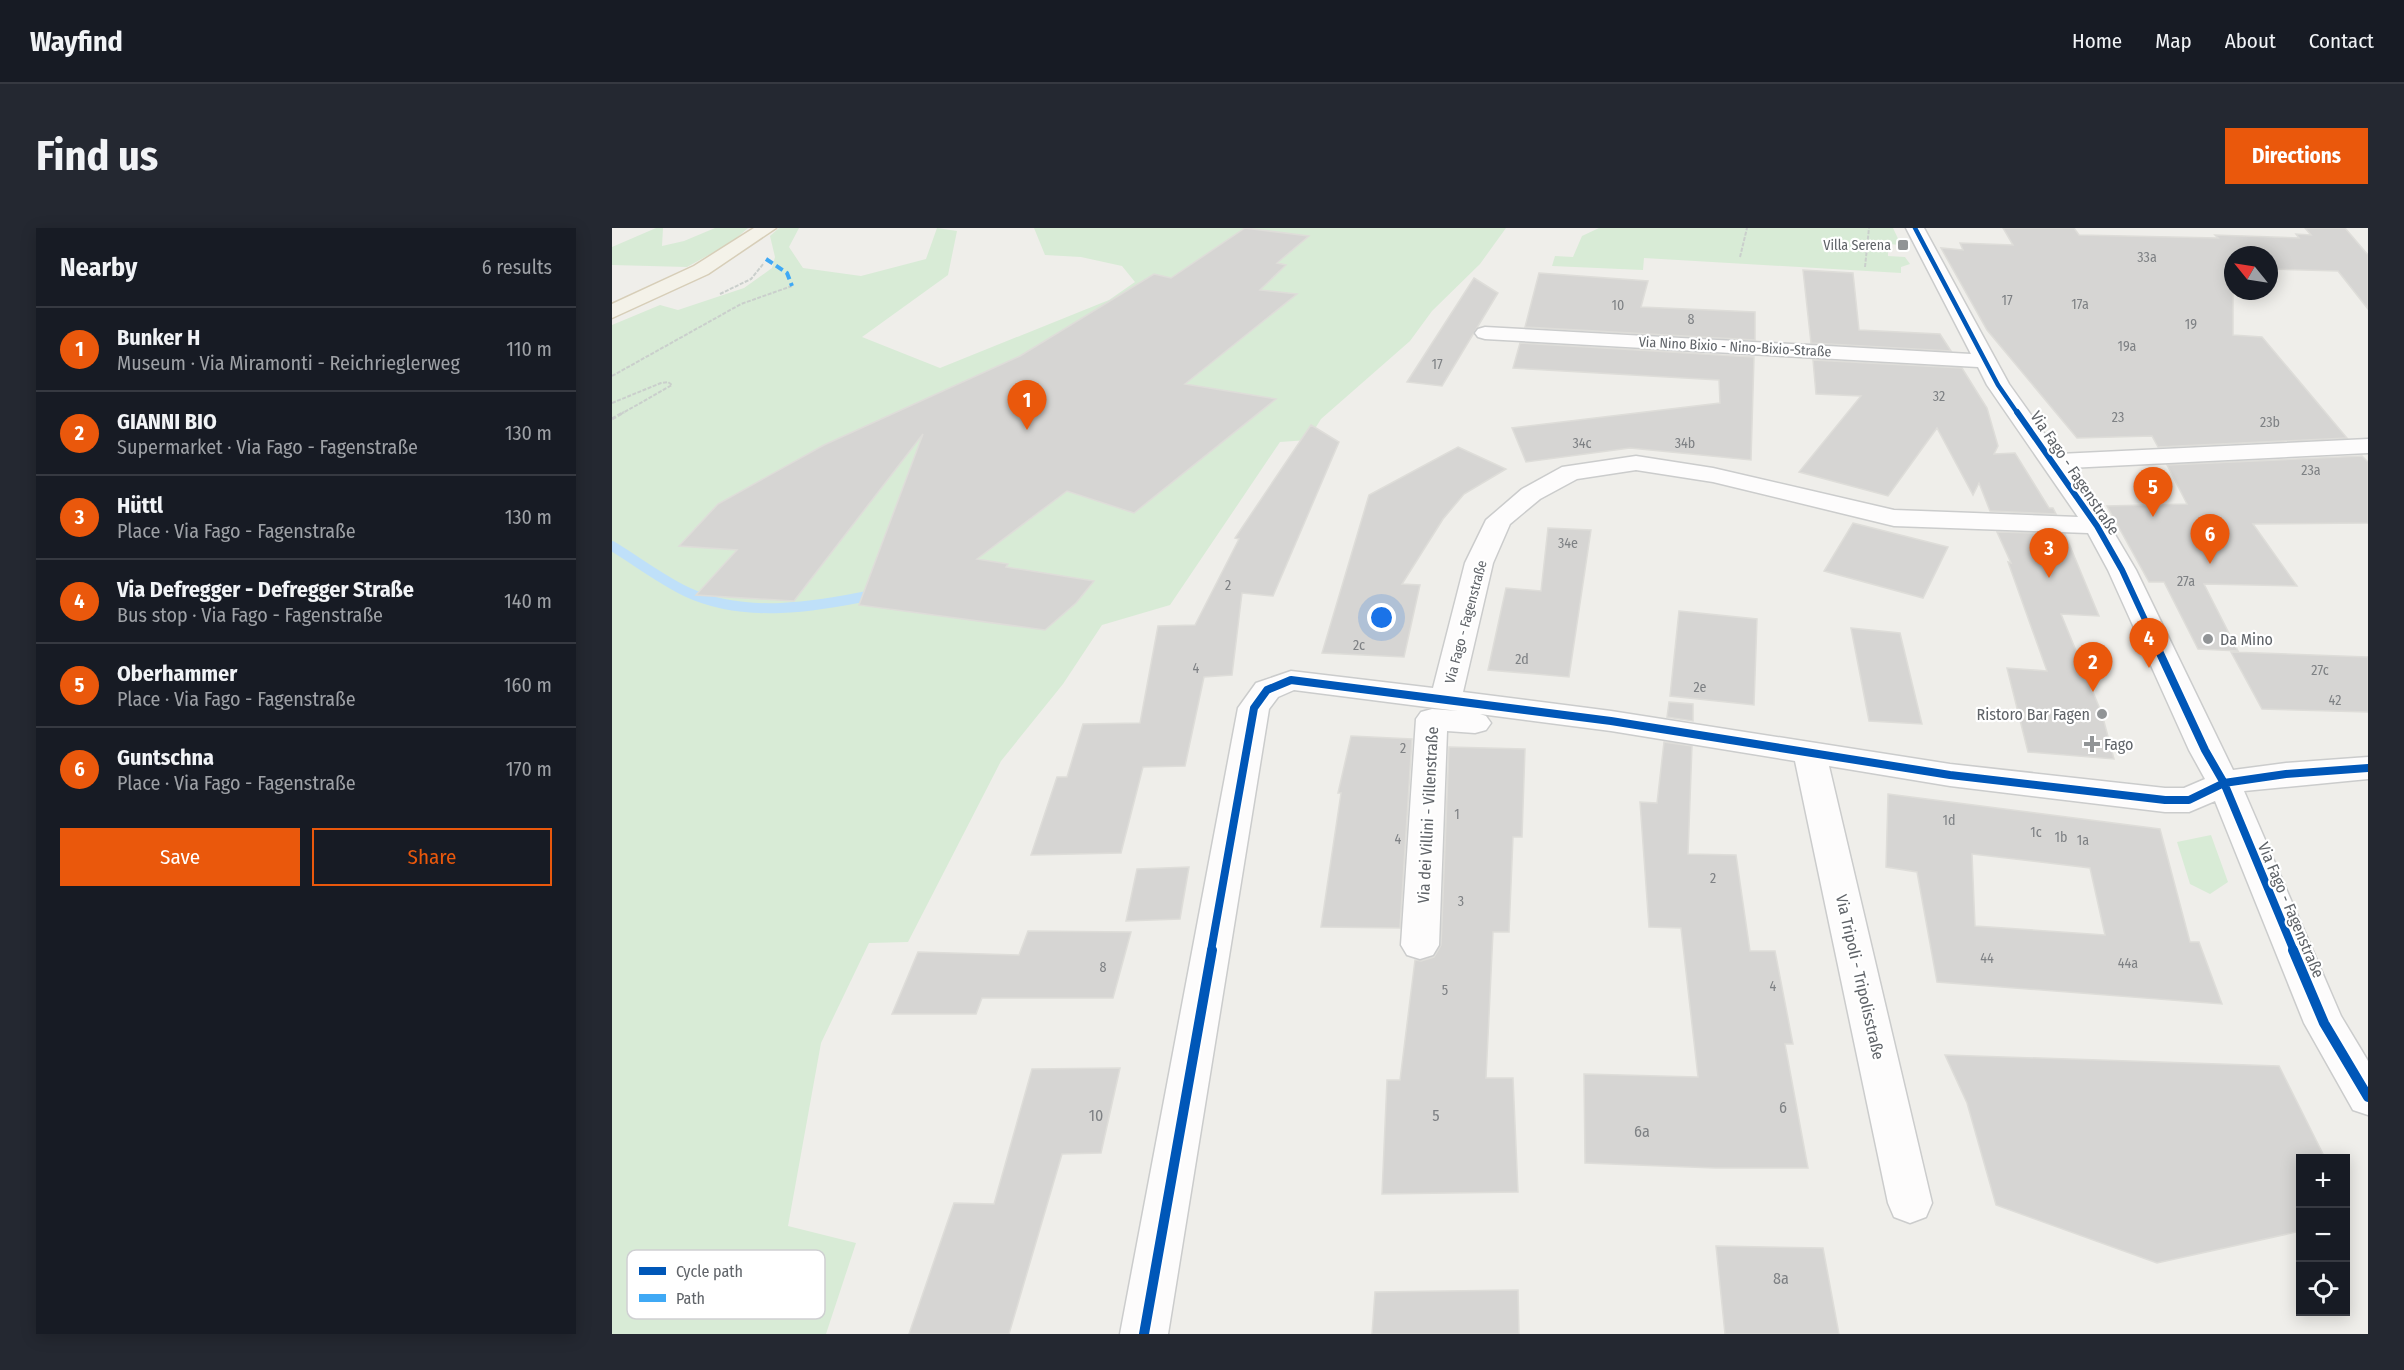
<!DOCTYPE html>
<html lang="en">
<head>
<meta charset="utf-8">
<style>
  :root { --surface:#171b24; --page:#242831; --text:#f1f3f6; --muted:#9ea1a6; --line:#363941; --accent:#ea580c }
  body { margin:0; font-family:"Fira Sans Condensed",sans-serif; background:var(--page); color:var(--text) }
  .controls { position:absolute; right:18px; bottom:18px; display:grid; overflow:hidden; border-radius:0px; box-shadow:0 3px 15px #0003 }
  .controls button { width:54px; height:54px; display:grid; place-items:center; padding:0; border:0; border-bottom:2px solid var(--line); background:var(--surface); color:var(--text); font:30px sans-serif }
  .compass { position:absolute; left:1612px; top:18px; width:54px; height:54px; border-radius:50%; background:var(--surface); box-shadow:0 3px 15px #0003; rotate:300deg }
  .you { position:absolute; left:770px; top:390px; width:21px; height:21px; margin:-15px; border:4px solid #fff; border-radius:50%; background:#1a73e8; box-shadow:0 0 0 9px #1a73e833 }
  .badge { display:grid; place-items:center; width:39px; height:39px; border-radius:50%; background:var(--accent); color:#fff; font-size:20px; font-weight:700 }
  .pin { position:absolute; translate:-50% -50px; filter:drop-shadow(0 2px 3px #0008) }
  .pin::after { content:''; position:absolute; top:32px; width:21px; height:18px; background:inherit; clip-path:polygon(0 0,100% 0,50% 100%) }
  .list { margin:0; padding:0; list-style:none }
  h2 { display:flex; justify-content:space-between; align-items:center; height:78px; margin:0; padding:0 24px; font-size:26px }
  h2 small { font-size:20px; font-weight:400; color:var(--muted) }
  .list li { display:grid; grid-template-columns:39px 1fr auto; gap:18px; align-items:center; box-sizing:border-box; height:84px; padding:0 24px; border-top:2px solid var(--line) }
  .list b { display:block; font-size:22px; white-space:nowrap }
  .list p { margin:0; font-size:20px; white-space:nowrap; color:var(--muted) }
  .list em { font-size:20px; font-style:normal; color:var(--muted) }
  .actions { display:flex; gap:12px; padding:18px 24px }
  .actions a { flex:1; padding:14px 0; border:2px solid var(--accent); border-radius:0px; text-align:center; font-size:21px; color:var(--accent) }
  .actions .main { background:var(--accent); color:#fff }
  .icon { flex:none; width:33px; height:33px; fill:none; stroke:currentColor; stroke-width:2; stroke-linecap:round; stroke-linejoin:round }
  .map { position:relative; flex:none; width:1756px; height:1106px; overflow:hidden; border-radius:0px }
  header { display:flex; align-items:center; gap:36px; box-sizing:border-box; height:84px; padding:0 30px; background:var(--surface); border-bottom:2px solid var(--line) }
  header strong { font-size:28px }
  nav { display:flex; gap:33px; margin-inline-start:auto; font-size:21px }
  .intro { display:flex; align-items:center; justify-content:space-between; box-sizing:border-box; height:144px; padding:0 36px }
  h1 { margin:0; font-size:42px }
  .button { padding:15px 27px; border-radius:0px; background:var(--accent); color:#fff; font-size:21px; font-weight:700 }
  main { display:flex; gap:36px; padding:0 36px }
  aside { flex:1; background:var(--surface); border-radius:0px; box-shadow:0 3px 15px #0003 }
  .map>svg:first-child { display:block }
  .green { fill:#d8ebd6 }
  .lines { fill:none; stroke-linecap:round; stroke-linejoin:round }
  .stream { stroke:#bfe0f9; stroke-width:10 }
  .building { fill:#d6d5d3; stroke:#deddd9; stroke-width:1.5; fill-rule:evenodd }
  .minor-casing { stroke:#cbcccc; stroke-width:3 }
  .major-casing { stroke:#d7ceb8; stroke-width:3 }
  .path-far1 { stroke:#cacfcc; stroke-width:2; stroke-dasharray:4 1.5; stroke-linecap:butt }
  .path { stroke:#cacfcc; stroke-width:3; stroke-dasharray:4.5 2; stroke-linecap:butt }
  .minor { fill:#fdfcfc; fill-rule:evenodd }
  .major { fill:#f4f2e9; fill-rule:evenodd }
  .quiet { stroke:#3fa9f5; stroke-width:4; stroke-dasharray:8 4; stroke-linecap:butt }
  .cycleway-far3-casing { stroke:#fff; stroke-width:7 }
  .cycleway-far2-casing { stroke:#fff; stroke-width:9 }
  .cycleway-far1-casing { stroke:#fff; stroke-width:11 }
  .cycleway-casing { stroke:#fff; stroke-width:14 }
  .cycleway-far3 { stroke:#0057b8; stroke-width:4.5 }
  .cycleway-far2 { stroke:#0057b8; stroke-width:6 }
  .cycleway-far1 { stroke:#0057b8; stroke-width:8 }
  .cycleway { stroke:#0057b8; stroke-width:10 }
  .poi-dot { fill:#919496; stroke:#fff; stroke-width:2 }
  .labels { text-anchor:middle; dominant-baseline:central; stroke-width:4.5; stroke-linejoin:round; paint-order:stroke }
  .far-poi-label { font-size:14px; fill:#5f6368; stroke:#fff; text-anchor:end }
  .number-label { font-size:14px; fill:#7e8184 }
  .far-street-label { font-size:14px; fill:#5f6368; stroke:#fff }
  .street-label { font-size:16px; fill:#5f6368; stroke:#fff }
  .poi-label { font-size:16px; fill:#5f6368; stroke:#fff; text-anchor:start }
  .near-number-label { font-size:16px; fill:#7e8184 }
  .key { fill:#fff; stroke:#cfd0d2; stroke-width:1.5 }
  .key-label { font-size:16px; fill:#5f6368 }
</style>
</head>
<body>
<header>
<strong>Wayfind</strong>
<nav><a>Home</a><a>Map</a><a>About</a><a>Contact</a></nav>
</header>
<div class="intro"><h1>Find us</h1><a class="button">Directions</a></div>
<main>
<aside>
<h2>Nearby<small>6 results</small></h2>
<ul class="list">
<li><span class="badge">1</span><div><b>Bunker H</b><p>Museum · Via Miramonti - Reichrieglerweg</p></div><em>110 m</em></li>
<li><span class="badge">2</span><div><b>GIANNI BIO</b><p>Supermarket · Via Fago - Fagenstraße</p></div><em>130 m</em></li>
<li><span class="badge">3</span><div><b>Hüttl</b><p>Place · Via Fago - Fagenstraße</p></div><em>130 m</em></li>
<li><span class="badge">4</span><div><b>Via Defregger - Defregger Straße</b><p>Bus stop · Via Fago - Fagenstraße</p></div><em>140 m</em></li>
<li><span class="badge">5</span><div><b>Oberhammer</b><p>Place · Via Fago - Fagenstraße</p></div><em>160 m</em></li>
<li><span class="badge">6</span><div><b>Guntschna</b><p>Place · Via Fago - Fagenstraße</p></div><em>170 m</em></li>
</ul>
<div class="actions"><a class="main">Save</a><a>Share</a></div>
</aside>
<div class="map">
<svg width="1756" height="1106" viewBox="0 0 1756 1106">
  <rect width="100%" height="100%" fill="#efeeea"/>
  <!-- green -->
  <path class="green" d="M 44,0 L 51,0 L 50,18 L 72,13 L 103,0 L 136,0 L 120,14 L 75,39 L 0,37 L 0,19 Z
    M 167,0 L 187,0 L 177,19 L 191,40 L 249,48 L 314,31 L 325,0 L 345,3 L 336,47 L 250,109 L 328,140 L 497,72 L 523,54 L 510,38 L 469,29 L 433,27 L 422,0 L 894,0 L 868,36 L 820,83 L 798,113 L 709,191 L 696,212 L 668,214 L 558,377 L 490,397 L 451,456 L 389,533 L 296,714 L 257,715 L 209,815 L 176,998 L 244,1015 L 214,1106 L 0,1106 L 0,97 L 48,77 L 66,82 L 132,60 L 160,40 L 163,29 L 158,8 Z
    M 987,0 L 1281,0 L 1289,17 L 1276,16 L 1276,28 L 1293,29 L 1298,36 L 1289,39 L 1289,45 L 1032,30 L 1031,42 L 940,38 L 943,28 L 961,29 L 970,8 Z
    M 1599,607 L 1616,654 L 1598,666 L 1578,656 L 1565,614 Z"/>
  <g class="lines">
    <!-- stream -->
    <path class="stream" d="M 0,318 C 25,333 48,351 75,364 C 133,391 204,379 265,366"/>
  </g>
  <!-- building -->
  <path class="building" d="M 633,0 L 697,8 L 665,35 L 674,37 L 648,62 L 685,66 L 573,156 L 664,171 L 522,285 L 455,263 L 365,331 L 396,336 L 394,339 L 482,353 L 464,375 L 433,402 L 247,377 L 311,206 L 182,373 L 84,367 L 125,322 L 67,318 L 106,276 L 212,217 L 408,128 L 542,46 L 559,50 Z
    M 1391,0 L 1462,0 L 1467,7 L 1606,10 L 1603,7 L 1687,10 L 1684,6 L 1699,7 L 1693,0 L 1733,0 L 1756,27 L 1756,81 L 1726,43 L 1657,41 L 1657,27 L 1621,27 L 1621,107 L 1650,109 L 1735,210 L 1546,219 L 1540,208 L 1465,210 L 1375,102 L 1329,20 L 1351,22 L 1348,15 L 1401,17 Z
    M 1191,42 L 1241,45 L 1247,102 L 1328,106 L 1339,123 L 1199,115 Z
    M 927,45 L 1036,53 L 1029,79 L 1143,84 L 1143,112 L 913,99 Z
    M 862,50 L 886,65 L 830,158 L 795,154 Z
    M 908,115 L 1142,129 L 1139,232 L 1018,220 L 914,234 L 900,200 L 1108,175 L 1107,152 L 901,140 Z
    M 1201,132 L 1350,140 L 1375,180 L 1386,218 L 1382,226 L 1403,225 L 1437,280 L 1441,280 L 1444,286 L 1378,283 L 1367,255 L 1361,267 L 1325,200 L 1276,268 L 1187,244 L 1249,168 L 1204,166 Z
    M 699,197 L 727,214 L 661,368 L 630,365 L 620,447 L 592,449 L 573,538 L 531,539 L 509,625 L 419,627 L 445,549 L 455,549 L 471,496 L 528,495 L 546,398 L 583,397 L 627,311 L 623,310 Z
    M 846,219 L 894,241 L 852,266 L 831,291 L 790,356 L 808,357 L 792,429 L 710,425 L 757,267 Z
    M 1750,228 L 1756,234 L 1756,295 L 1641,296 L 1685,358 L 1592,356 L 1626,423 L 1586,421 L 1552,354 L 1537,354 L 1495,278 L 1575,276 L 1555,237 Z
    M 1241,295 L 1336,319 L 1311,370 L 1212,343 Z
    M 936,300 L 979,302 L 957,449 L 876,442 L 894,360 L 929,363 Z
    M 1385,304 L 1453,306 L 1487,388 L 1449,386 L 1490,486 L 1502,531 L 1416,524 L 1395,440 L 1435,443 L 1396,334 L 1399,335 Z
    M 1067,383 L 1145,391 L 1142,477 L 1058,468 Z
    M 1239,400 L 1288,405 L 1310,496 L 1257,493 Z
    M 1619,424 L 1756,429 L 1756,484 L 1650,481 Z
    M 1057,474 L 1081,476 L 1081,493 L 1055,489 Z
    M 739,508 L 800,511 L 788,700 L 709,699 L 729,565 L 726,565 Z
    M 1052,514 L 1080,518 L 1076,626 L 1124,627 L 1138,723 L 1163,723 L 1181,816 L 1173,816 L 1196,940 L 1103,940 L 973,935 L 972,846 L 1086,849 L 1069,700 L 1037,699 L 1028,574 L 1045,575 Z
    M 837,519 L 913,521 L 910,609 L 901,609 L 897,704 L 881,704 L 874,850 L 901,850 L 906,964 L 770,966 L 775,852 L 788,852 L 803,732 L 809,733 L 822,729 L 829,717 Z
    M 1276,566 L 1548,601 L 1578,714 L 1587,714 L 1610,776 L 1325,754 L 1305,644 L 1274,639 ZM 1360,626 L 1478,640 L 1493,707 L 1363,698 Z
    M 577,639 L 568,691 L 514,693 L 525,641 Z
    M 416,703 L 519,704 L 501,770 L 370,770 L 364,786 L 280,786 L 306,724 L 407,727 Z
    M 1333,827 L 1667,838 L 1713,930 L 1689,930 L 1689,1003 L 1545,1035 L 1384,977 L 1355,875 Z
    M 508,840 L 489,925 L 450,926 L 397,1106 L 297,1106 L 342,975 L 382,976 L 420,841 Z
    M 1104,1018 L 1211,1020 L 1227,1106 L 1113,1106 Z
    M 906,1062 L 907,1106 L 760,1106 L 763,1064 Z"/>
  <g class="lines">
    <defs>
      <path id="minor" d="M 1294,0 L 1312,0 L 1397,156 L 1447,226 L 1756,211 L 1756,225 L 1457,240 L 1498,298 L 1524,342 L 1621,542 L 1674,535 L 1756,529 L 1756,551 L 1632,563 L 1729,788 L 1756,833 L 1756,887 L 1741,882 L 1692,795 L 1603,573 L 1577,584 L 1553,584 L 1338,558 L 1217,538 L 1320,975 L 1314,989 L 1298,995 L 1282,989 L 1276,975 L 1183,533 L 999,503 L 868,486 L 874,488 L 879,495 L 874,502 L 863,505 L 835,503 L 827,717 L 821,727 L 808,731 L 795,727 L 789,717 L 804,491 L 809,484 L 820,481 L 846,483 L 682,462 L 666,469 L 657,481 L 556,1106 L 508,1106 L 626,480 L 644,455 L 679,443 L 821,460 L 853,335 L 874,292 L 910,261 L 950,239 L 1024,228 L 1101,240 L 1282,282 L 1466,289 L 1375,157 L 1366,139 L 873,111 L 866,109 L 863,105 L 866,101 L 873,99 L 1359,126 ZM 1024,242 L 1101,254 L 1282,298 L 1476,305 L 1496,342 L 1577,522 L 1593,551 L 1572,560 L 1553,560 L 1338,536 L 999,483 L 851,464 L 881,335 L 898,296 L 928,271 L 965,251 Z"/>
      <path id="major" d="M 142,0 L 164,0 L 96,46 L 0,90 L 0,76 L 82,38 Z"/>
    </defs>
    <!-- minor casing -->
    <use href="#minor" class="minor-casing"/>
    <!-- major casing -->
    <use href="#major" class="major-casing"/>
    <!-- path-far1 -->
    <path class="path-far1" d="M 1128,29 L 1135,0
      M 1253,39 L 1257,0
      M 108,66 L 139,51 L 152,35
      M 0,148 L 129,76 L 180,58
      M 0,175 L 49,155 L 56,154 L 60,157 L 9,186"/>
    <!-- path -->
    <path class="path" d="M 0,191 L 12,184"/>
    <!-- minor -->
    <use href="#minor" class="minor"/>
    <!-- major -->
    <use href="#major" class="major"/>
    <!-- quiet -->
    <path class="quiet" d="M 154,31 L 175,45 L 180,58"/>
    <defs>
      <path id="cycleway-far3" d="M 1303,0 L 1386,157 L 1406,186"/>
      <path id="cycleway-far2" d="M 1405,184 L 1485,298 L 1510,342 L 1547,422"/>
      <path id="cycleway-far1" d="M 1546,421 L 1593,522 L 1612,555 L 1682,723
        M 599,723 L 642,480 L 655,462 L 679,452 L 999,493 L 1338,547 L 1553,572 L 1577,572 L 1612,555 L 1674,546 L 1756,540"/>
      <path id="cycleway" d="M 1681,722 L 1712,795 L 1756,869
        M 532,1106 L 600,722"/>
    </defs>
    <!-- cycleway-far3 casing -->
    <use href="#cycleway-far3" class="cycleway-far3-casing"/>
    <!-- cycleway-far2 casing -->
    <use href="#cycleway-far2" class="cycleway-far2-casing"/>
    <!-- cycleway-far1 casing -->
    <use href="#cycleway-far1" class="cycleway-far1-casing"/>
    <!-- cycleway casing -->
    <use href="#cycleway" class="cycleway-casing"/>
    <!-- cycleway-far3 -->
    <use href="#cycleway-far3" class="cycleway-far3"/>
    <!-- cycleway-far2 -->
    <use href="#cycleway-far2" class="cycleway-far2"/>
    <!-- cycleway-far1 -->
    <use href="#cycleway-far1" class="cycleway-far1"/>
    <!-- cycleway -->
    <use href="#cycleway" class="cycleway"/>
  </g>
  <!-- markers -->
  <g class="poi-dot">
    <rect x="1285" y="11" width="12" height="12" rx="3"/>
    <circle cx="1596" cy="411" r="6"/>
    <circle cx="1490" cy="486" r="6"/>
    <path d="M1477 507h6v6h6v6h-6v6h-6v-6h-6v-6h6z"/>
  </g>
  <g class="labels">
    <!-- far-poi labels -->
    <g class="far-poi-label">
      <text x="1279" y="17">Villa Serena</text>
    </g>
    <!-- number labels -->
    <g class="number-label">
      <text x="1535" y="29">33a</text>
      <text x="1395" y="72">17</text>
      <text x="1468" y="76">17a</text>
      <text x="1006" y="77">10</text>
      <text x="1079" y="91">8</text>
      <text x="1579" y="96">19</text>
      <text x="1515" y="118">19a</text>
      <text x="825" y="136">17</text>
      <text x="1327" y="168">32</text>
      <text x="1506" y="189">23</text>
      <text x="1658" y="194">23b</text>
      <text x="970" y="215">34c</text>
      <text x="1073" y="215">34b</text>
      <text x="1699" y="242">23a</text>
      <text x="956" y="315">34e</text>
      <text x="1574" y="353">27a</text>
      <text x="616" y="357">2</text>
      <text x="747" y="417">2c</text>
      <text x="910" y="431">2d</text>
      <text x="584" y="440">4</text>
      <text x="1708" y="442">27c</text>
      <text x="1088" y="459">2e</text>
      <text x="1723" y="472">42</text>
      <text x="791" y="520">2</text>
      <text x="845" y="586">1</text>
      <text x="1337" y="592">1d</text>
      <text x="1424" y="604">1c</text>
      <text x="1449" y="609">1b</text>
      <text x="786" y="611">4</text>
      <text x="1471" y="612">1a</text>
      <text x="1101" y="650">2</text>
      <text x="849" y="673">3</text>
      <text x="1375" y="730">44</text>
      <text x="1516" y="735">44a</text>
      <text x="491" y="739">8</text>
      <text x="1161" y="758">4</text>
      <text x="833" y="762">5</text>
    </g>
    <!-- far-street labels -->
    <g class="far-street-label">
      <text transform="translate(1123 119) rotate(3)">Via Nino Bixio - Nino-Bixio-Straße</text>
      <text transform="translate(854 394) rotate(-75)">Via Fago - Fagenstraße</text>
    </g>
    <!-- street labels -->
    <g class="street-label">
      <text transform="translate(1463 245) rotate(56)">Via Fago - Fagenstraße</text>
      <text transform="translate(816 587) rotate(-87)">Via dei Villini - Villenstraße</text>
      <text transform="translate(1679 682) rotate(67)">Via Fago - Fagenstraße</text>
      <text transform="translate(1248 749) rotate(77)">Via Tripoli - Tripolisstraße</text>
    </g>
    <!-- poi labels -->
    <g class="poi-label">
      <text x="1608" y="411">Da Mino</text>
      <text x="1478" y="486" text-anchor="end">Ristoro Bar Fagen</text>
      <text x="1492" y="516">Fago</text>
    </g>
    <!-- near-number labels -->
    <g class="near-number-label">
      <text x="1171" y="879">6</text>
      <text x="484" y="887">10</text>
      <text x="824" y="887">5</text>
      <text x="1030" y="903">6a</text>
      <text x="1169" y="1050">8a</text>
    </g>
  </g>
  <!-- legend -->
  <rect x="15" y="1022" width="198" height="69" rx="9" class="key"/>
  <rect x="27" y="1039" width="27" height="8" fill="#0057b8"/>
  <rect x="27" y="1066" width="27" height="8" fill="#3fa9f5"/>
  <g class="key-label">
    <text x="64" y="1049">Cycle path</text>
    <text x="64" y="1076">Path</text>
  </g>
</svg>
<div class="controls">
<button>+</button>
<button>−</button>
<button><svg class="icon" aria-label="locate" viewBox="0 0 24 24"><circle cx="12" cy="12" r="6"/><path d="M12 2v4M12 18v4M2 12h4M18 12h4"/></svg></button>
</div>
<svg class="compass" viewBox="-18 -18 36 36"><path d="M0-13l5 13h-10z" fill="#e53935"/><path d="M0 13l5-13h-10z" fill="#9ea1a6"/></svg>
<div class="you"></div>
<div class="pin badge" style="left:415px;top:202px">1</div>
<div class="pin badge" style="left:1481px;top:464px">2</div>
<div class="pin badge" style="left:1437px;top:350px">3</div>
<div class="pin badge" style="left:1537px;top:440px">4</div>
<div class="pin badge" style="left:1541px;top:289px">5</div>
<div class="pin badge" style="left:1598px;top:336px">6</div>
</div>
</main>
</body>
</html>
